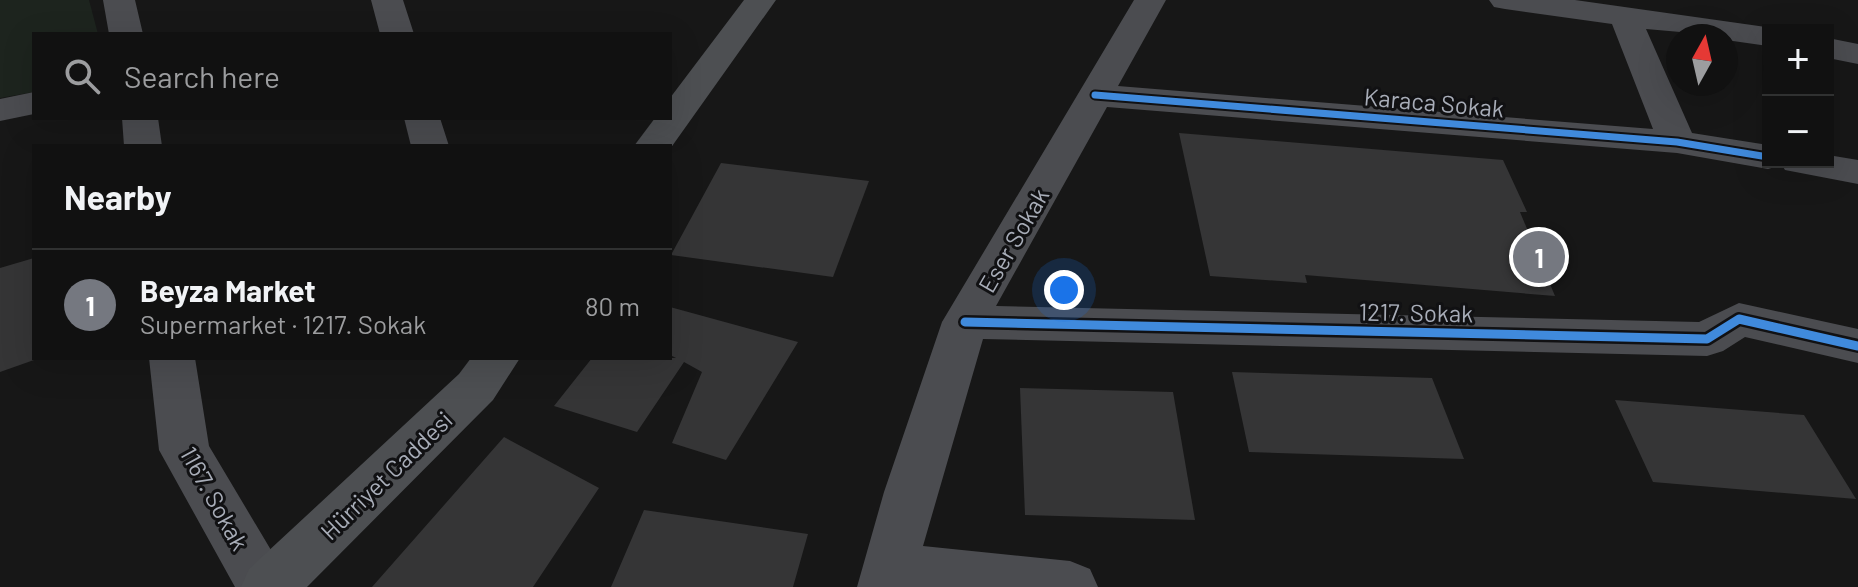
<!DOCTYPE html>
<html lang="en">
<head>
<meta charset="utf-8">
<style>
  :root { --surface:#111; --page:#1e1f1f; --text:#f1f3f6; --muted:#9c9d9f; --line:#303131; --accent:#757880 }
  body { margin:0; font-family:Barlow,sans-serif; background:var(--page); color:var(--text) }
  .controls { position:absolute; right:24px; top:24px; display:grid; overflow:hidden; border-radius:0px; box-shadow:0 8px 32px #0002 }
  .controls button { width:72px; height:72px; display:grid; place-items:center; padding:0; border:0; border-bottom:2px solid var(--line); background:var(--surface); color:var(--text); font:40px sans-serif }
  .compass { position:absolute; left:1666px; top:24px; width:72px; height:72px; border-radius:50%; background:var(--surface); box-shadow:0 8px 32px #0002; rotate:8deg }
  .you { position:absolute; left:1064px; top:290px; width:28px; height:28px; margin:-20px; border:6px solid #fff; border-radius:50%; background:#1a73e8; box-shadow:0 0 0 12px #1a73e833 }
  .badge { display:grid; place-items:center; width:52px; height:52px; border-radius:50%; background:var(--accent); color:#fff; font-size:26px; font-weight:700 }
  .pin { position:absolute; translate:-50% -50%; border:4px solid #fff; box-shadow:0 2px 8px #0006 }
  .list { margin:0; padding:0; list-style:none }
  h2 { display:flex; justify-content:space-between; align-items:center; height:104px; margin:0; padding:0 32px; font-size:34px }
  h2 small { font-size:26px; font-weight:400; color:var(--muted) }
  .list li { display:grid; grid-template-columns:52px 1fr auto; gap:24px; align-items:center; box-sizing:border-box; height:112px; padding:0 32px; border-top:2px solid var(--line) }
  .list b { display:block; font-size:30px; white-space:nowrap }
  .list p { margin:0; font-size:26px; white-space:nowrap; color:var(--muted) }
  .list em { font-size:26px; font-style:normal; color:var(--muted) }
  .icon { flex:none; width:44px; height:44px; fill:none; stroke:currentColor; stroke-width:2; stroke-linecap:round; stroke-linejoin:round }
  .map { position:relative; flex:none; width:1858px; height:587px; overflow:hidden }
  .search { position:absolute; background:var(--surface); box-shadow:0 8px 32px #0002; left:32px; top:32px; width:640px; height:88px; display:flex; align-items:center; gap:20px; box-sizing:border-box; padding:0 28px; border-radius:0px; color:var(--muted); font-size:30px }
  .panel { position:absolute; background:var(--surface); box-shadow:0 8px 32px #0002; left:32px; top:144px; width:640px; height:216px; border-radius:0px }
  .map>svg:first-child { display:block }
  .green { fill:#1d241e }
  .building { fill:#353536 }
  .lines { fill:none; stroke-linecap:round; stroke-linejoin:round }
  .street { fill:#4b4c50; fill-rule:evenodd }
  .primary { fill:#4d4f52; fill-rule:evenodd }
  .cycleway-far1-casing { stroke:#111113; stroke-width:11 }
  .cycleway-casing { stroke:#111113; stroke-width:14 }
  .cycleway-far1 { stroke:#408adc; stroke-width:7 }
  .cycleway { stroke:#408adc; stroke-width:9 }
  .labels { text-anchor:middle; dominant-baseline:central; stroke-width:6; stroke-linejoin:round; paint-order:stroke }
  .street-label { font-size:24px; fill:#a8adb8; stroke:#111113 }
</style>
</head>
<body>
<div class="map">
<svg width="1858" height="587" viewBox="0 0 1858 587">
  <rect width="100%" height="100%" fill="#171717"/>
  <!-- green -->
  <path class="green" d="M 0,0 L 89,0 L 98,34 L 34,34 L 34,92 L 0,98 Z"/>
  <!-- building -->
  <path class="building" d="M 1179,133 L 1503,160 L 1527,212 L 1520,212 L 1555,296 L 1305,275 L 1307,283 L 1210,276 Z
    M 721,163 L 869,181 L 833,277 L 671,255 Z
    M 34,258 L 34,360 L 0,372 L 0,268 Z
    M 670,307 L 798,342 L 726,460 L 672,443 L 702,372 L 684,362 L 637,432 L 554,406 L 592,358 L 676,358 L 670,355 Z
    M 1232,372 L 1432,378 L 1464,459 L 1249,452 Z
    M 1020,388 L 1173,392 L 1195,520 L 1025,515 Z
    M 1615,400 L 1804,415 L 1856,499 L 1653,482 Z
    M 504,437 L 599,488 L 533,587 L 372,587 Z
    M 644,510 L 808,534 L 793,587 L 611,587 Z"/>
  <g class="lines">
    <!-- street -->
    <path class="street" d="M 103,0 L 135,0 L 143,34 L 109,34 Z
      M 371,0 L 403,0 L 414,34 L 380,34 Z
      M 1134,0 L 1166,0 L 1118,86 L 1653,129 L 1612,24 L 1505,9 L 1494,7 L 1489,0 L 1575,0 L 1780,29 L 1768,30 L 1768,46 L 1726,40 L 1726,36 L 1646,29 L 1692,133 L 1768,145 L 1768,162 L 1828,162 L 1828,155 L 1858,160 L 1858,184 L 1785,170 L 1782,165 L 1768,169 L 1677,153 L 1107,107 L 996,306 L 1699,322 L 1739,303 L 1858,329 L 1858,363 L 1745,337 L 1723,351 L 1707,356 L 983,339 L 923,546 L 1070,561 L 1090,569 L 1098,587 L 857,587 L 884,492 L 942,322 Z
      M 1828,38 L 1858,44 L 1858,64 L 1828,58 Z
      M 34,92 L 34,114 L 0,121 L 0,99 Z
      M 122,118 L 158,118 L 162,146 L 124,146 Z
      M 404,118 L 440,118 L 449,146 L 411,146 Z
      M 149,358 L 195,358 L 209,446 L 293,587 L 235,587 L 159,450 Z"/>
    <!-- primary -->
    <path class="primary" d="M 744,0 L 776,0 L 670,149 L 670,146 L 634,146 L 655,118 L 670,118 L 670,98 Z
      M 471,358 L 520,358 L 493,400 L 307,587 L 241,587 L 249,569 L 459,374 Z"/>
    <defs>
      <path id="cycleway-far1" d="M 1095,95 L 1677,142 L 1768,157"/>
      <path id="cycleway" d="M 965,322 L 1707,339 L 1739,319 L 1858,346"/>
    </defs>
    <!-- cycleway-far1 casing -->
    <use href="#cycleway-far1" class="cycleway-far1-casing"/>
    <!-- cycleway casing -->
    <use href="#cycleway" class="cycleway-casing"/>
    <!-- cycleway-far1 -->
    <use href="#cycleway-far1" class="cycleway-far1"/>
    <!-- cycleway -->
    <use href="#cycleway" class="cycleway"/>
  </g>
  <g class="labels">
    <!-- street labels -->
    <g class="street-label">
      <text transform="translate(1434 102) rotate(5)">Karaca Sokak</text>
      <text transform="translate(1013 240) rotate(-60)">Eser Sokak</text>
      <text transform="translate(1416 312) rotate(1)">1217. Sokak</text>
      <text transform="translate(386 475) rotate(-44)">Hürriyet Caddesi</text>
      <text transform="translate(215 498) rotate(61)">1167. Sokak</text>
    </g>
  </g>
</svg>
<div class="controls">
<button>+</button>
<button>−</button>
</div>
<svg class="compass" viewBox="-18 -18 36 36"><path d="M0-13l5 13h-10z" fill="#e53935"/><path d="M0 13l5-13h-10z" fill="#9c9d9f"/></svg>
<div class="you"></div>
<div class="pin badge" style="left:1539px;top:257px">1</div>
<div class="search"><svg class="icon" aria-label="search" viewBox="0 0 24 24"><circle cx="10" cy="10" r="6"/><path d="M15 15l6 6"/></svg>Search here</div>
<section class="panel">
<h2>Nearby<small></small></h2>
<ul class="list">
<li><span class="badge">1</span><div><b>Beyza Market</b><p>Supermarket · 1217. Sokak</p></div><em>80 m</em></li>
</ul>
</section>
</div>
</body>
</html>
